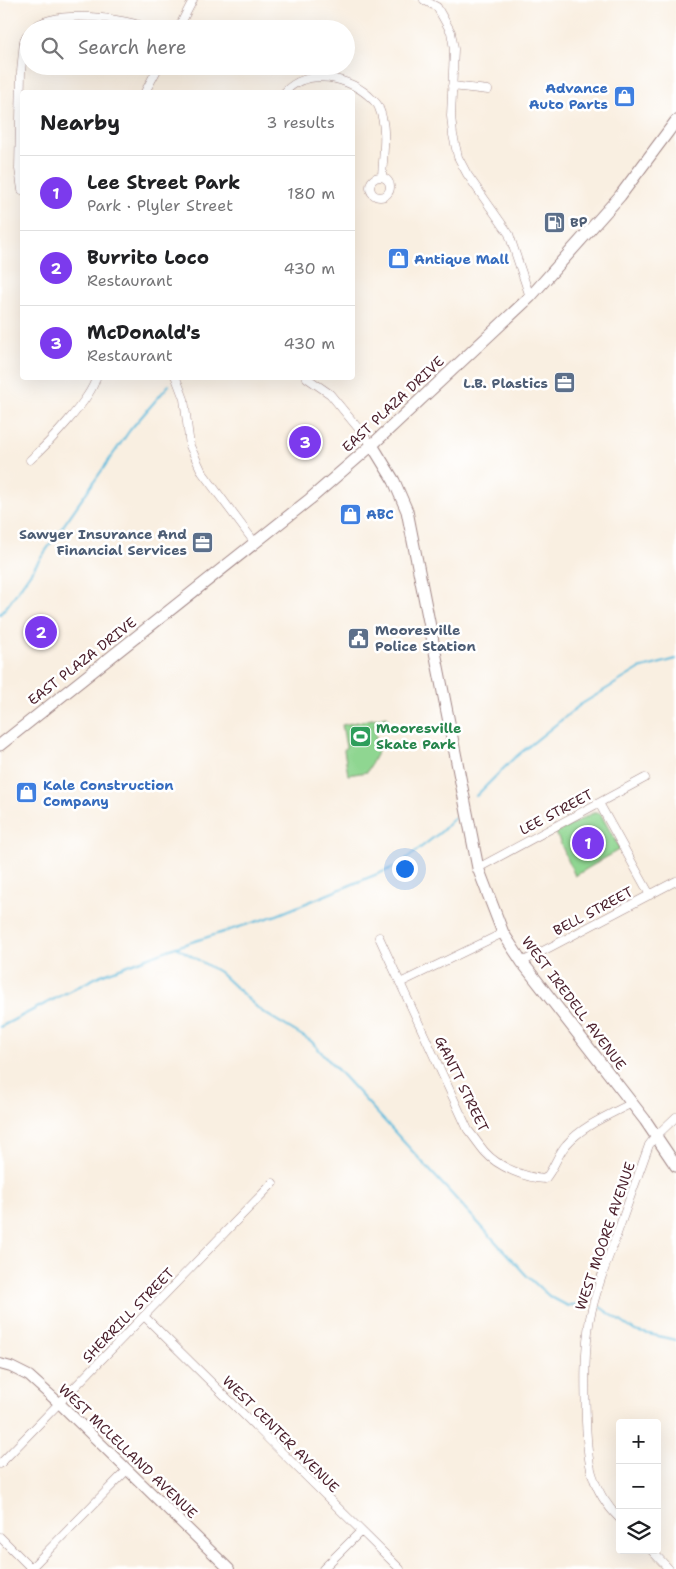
<!DOCTYPE html>
<html lang="en">
<head>
<meta charset="utf-8">
<style>
  :root { --surface:#fff; --page:#f2f2f2; --text:#202124; --muted:#757577; --line:#e0e0e0; --accent:#7c3aed }
  body { margin:0; font-family:"Shantell Sans",sans-serif; background:var(--page); color:var(--text) }
  .controls { position:absolute; right:15px; bottom:15px; display:grid; overflow:hidden; border-radius:5px; box-shadow:0 5px 20px #0002 }
  .controls button { width:45px; height:45px; display:grid; place-items:center; padding:0; border:0; border-bottom:1px solid var(--line); background:var(--surface); color:var(--text); font:25px sans-serif }
  .you { position:absolute; left:404px; top:868px; width:18px; height:18px; margin:-12px; border:4px solid #fff; border-radius:50%; background:#1a73e8; box-shadow:0 0 0 8px #1a73e833 }
  .badge { display:grid; place-items:center; width:32px; height:32px; border-radius:50%; background:var(--accent); color:#fff; font-size:16px; font-weight:700 }
  .pin { position:absolute; translate:-50% -50%; border:2px solid #fff; box-shadow:0 1px 5px #0006 }
  .list { margin:0; padding:0; list-style:none }
  h2 { display:flex; justify-content:space-between; align-items:center; height:65px; margin:0; padding:0 20px; font-size:21px }
  h2 small { font-size:16px; font-weight:400; color:var(--muted) }
  .list li { display:grid; grid-template-columns:32px 1fr auto; gap:15px; align-items:center; box-sizing:border-box; height:75px; padding:0 20px; border-top:1px solid var(--line) }
  .list b { display:block; font-size:19px; white-space:nowrap }
  .list p { margin:0; font-size:16px; white-space:nowrap; color:var(--muted) }
  .list em { font-size:16px; font-style:normal; color:var(--muted) }
  .icon { flex:none; width:28px; height:28px; fill:none; stroke:currentColor; stroke-width:2; stroke-linecap:round; stroke-linejoin:round }
  .map { position:relative; flex:none; width:676px; height:1569px; overflow:hidden }
  .search { position:absolute; background:var(--surface); box-shadow:0 5px 20px #0002; left:20px; top:20px; width:335px; height:55px; display:flex; align-items:center; gap:12px; box-sizing:border-box; padding:0 18px; border-radius:28px; color:var(--muted); font-size:19px }
  .panel { position:absolute; background:var(--surface); box-shadow:0 5px 20px #0002; left:20px; top:90px; width:335px; height:290px; border-radius:5px }
  .map>svg:first-child { display:block }
  .green { fill:#8fd691; stroke:#6c7a5e }
  .lines { fill:none; stroke-linecap:round; stroke-linejoin:round }
  .stream { stroke:#5fbbdd; stroke-width:2 }
  .street-casing { stroke:#a28786; stroke-width:9 }
  .secondary-casing { stroke:#a28786; stroke-width:12 }
  .primary-casing { stroke:#a28786; stroke-width:13 }
  .street { stroke:#fff; stroke-width:8 }
  .secondary { stroke:#fff; stroke-width:10 }
  .primary { stroke:#fff; stroke-width:11 }
  .labels { text-anchor:middle; dominant-baseline:central; stroke-width:5; stroke-linejoin:round; paint-order:stroke }
  .shop-label { font-size:14px; font-weight:bold; fill:#366cbe; stroke:#fff; text-anchor:start }
  .service-label { font-size:14px; font-weight:bold; fill:#4e5e75; stroke:#fff; text-anchor:start }
  .street-label { font-size:14px; fill:#4a1f2b; stroke:#fff }
  .leisure-label { font-size:14px; font-weight:bold; fill:#27864d; stroke:#fff; text-anchor:start }
</style>
</head>
<body>
<div class="map">
<svg width="676" height="1569" viewBox="0 0 676 1569">
  <rect width="100%" height="100%" fill="#fff"/>
  <filter id="ink" filterUnits="userSpaceOnUse"><feTurbulence type="fractalNoise" baseFrequency=".02" numOctaves="2"/><feDisplacementMap in="SourceGraphic" scale="10" xChannelSelector="R" yChannelSelector="G"/><feConvolveMatrix kernelMatrix="1 2 1 2 8 2 1 2 1" color-interpolation-filters="sRGB"/></filter>
  <filter id="wash" filterUnits="userSpaceOnUse"><feTurbulence type="fractalNoise" baseFrequency=".0096" numOctaves="4" result="noise"/><feDisplacementMap in="SourceGraphic" scale="20" xChannelSelector="R" yChannelSelector="G"/><feGaussianBlur stdDeviation="1.12" result="paint"/><feColorMatrix in="noise" values="0 0 0 0 0 0 0 0 0 0 0 0 0 0 0 0 0 1.4 0 .05"/><feComposite in="paint" operator="in"/></filter>
  <g filter="url(#wash)">
    <rect width="100%" height="100%" fill="#f9efe1"/>
    <!-- green -->
    <path class="green" d="M 387,716 L 388,721 L 374,724 L 378,751 L 367,772 L 348,775 L 344,750 L 346,747 L 342,725 Z
      M 593,813 L 600,813 L 620,849 L 575,876 L 556,833 Z"/>
    <g class="lines">
      <!-- stream -->
      <path class="stream" d="M 0,614 L 8,605 L 130,430 L 169,385
        M 476,796 L 513,759 L 580,705 L 639,669 L 676,659
        M 176,947 L 219,972 L 261,1011 L 311,1041 L 527,1276 L 549,1296 L 568,1306 L 587,1302
        M 0,1027 L 101,975 L 176,947 L 277,915 L 397,866 L 442,831 L 454,818
        M 600,1307 L 635,1331 L 676,1340"/>
    </g>
  </g>
  <g filter="url(#ink)">
    <g class="lines">
      <defs>
        <path id="street" d="M 424,0 L 437,7 L 451,32 L 454,49 L 451,116 L 453,135 L 458,157 L 467,174 L 509,234 L 530,297
          M 33,29 C 53,8 126,18 150,29
          M 178,29 L 193,0
          M 452,86 L 488,90
          M 145,92 L 159,66
          M 285,92 C 307,67 351,77 372,99 C 375,102 378,104 379,108 C 388,129 383,154 382,177
          M370 187a10 10 0 1 1 20 0a10 10 0 1 1-20 0Z
          M 22,190 L 19,169 L 21,72 L 24,41 L 29,33
          M 176,378 L 184,399 L 190,446 L 202,472 L 255,543
          M 307,378 L 330,394 L 372,445
          M 30,460 C 47,445 91,399 96,378
          M 599,803 L 650,895
          M 478,868 L 645,778
          M 379,937 L 468,1130 C 474,1137 479,1145 485,1152 C 498,1167 526,1178 545,1179 C 554,1169 557,1155 566,1145 C 582,1126 609,1115 632,1103
          M 522,962 L 676,881
          M 400,983 L 503,933
          M 144,1316 L 400,1569
          M 0,1464 L 273,1183
          M 620,1519 C 589,1488 588,1462 586,1421 C 585,1386 584,1352 590,1318 C 595,1293 604,1269 613,1245 C 625,1212 637,1178 649,1145 L 656,1136 L 676,1117
          M 0,1537 L 32,1569
          M 651,1550 L 669,1569
          M 30,1569 L 127,1470
          M 323,1569 L 361,1531"/>
        <path id="secondary" d="M 0,1364 L 11,1367 L 29,1376 L 59,1403 L 229,1569"/>
        <path id="primary" d="M 372,445 L 394,481 L 407,511 L 478,868 L 503,933 L 522,962 L 645,1120 L 676,1166
          M 0,745 L 310,499 L 372,445 L 530,297 L 620,196 L 676,121"/>
      </defs>
      <!-- street casing -->
      <use href="#street" class="street-casing"/>
      <!-- secondary casing -->
      <use href="#secondary" class="secondary-casing"/>
      <!-- primary casing -->
      <use href="#primary" class="primary-casing"/>
      <!-- street -->
      <use href="#street" class="street"/>
      <!-- secondary -->
      <use href="#secondary" class="secondary"/>
      <!-- primary -->
      <use href="#primary" class="primary"/>
    </g>
  </g>
  <!-- icons -->
  <defs>
    <symbol id="shop-square" viewBox="-11 -11 22 22"><rect x="-9" y="-9" width="18" height="18" rx="4" fill="#3f7fe0" stroke="#fff"/><path d="M-5-2.5h2.3a2.7 3.5 0 0 1 5.4 0H5L5.5 6h-11ZM-1.5-2.5h3a1.5 2.3 0 0 0-3 0Z" fill="#fff"/></symbol>
    <symbol id="fuel-square" viewBox="-11 -11 22 22"><rect x="-9" y="-9" width="18" height="18" rx="4" fill="#5c6f8a" stroke="#fff"/><path d="M-5.5-6h7V0h2V4h1.3V-2.5L3-4.5l.8-.8L6-3V5H2.5V1h-1V6h-7ZM-4.2-4.7v3.2H.2V-4.7Z" fill="#fff"/></symbol>
    <symbol id="office-square" viewBox="-11 -11 22 22"><rect x="-9" y="-9" width="18" height="18" rx="4" fill="#5c6f8a" stroke="#fff"/><path d="M-6-3h4V-5.5h4V-3h4V5H-6ZM-1-4.5V-3h2v-1.5ZM-6 0V1H6V0Z" fill="#fff"/></symbol>
    <symbol id="civic-square" viewBox="-11 -11 22 22"><rect x="-9" y="-9" width="18" height="18" rx="4" fill="#5c6f8a" stroke="#fff"/><path d="M-.6-6.5H3V-4.5H.6V-3L4-1V1h2V6H-6V1h2V-1L-.6-3ZM-1.2 2.5V6h2.4V2.5Z" fill="#fff"/></symbol>
    <symbol id="stadium-square" viewBox="-11 -11 22 22"><rect x="-9" y="-9" width="18" height="18" rx="4" fill="#2e9e5b" stroke="#fff"/><path d="M0-5a6.5 5 0 1 0 0 10a6.5 5 0 1 0 0-10ZM-3.5-1.8h7v3.6h-7Z" fill="#fff"/></symbol>
  </defs>
  <g fill-rule="evenodd">
    <use href="#shop-square" x="612" y="84" width="25" height="25"/>
    <use href="#fuel-square" x="542" y="210" width="25" height="25"/>
    <use href="#shop-square" x="386" y="246" width="25" height="25"/>
    <use href="#office-square" x="552" y="370" width="25" height="25"/>
    <use href="#shop-square" x="338" y="502" width="25" height="25"/>
    <use href="#office-square" x="190" y="530" width="25" height="25"/>
    <use href="#civic-square" x="346" y="626" width="25" height="25"/>
    <use href="#stadium-square" x="348" y="724" width="25" height="25"/>
    <use href="#shop-square" x="14" y="780" width="25" height="25"/>
  </g>
  <g class="labels">
    <!-- shop labels -->
    <g class="shop-label">
      <text x="608" y="88" text-anchor="end">Advance<tspan x="608" dy="16">Auto Parts</tspan></text>
      <text x="414" y="259">Antique Mall</text>
      <text x="366" y="514">ABC</text>
      <text x="43" y="785">Kale Construction<tspan x="43" dy="16">Company</tspan></text>
    </g>
    <!-- service labels -->
    <g class="service-label">
      <text x="570" y="222">BP</text>
      <text x="548" y="383" text-anchor="end">L.B. Plastics</text>
      <text x="187" y="534" text-anchor="end">Sawyer Insurance And<tspan x="187" dy="16">Financial Services</tspan></text>
      <text x="375" y="630">Mooresville<tspan x="375" dy="16">Police Station</tspan></text>
    </g>
    <!-- street labels -->
    <g class="street-label">
      <text transform="translate(393 404) rotate(-43)">EAST PLAZA DRIVE</text>
      <text transform="translate(82 661) rotate(-38)">EAST PLAZA DRIVE</text>
      <text transform="translate(556 812) rotate(-28)">LEE STREET</text>
      <text transform="translate(593 911) rotate(-28)">BELL STREET</text>
      <text transform="translate(574 1003) rotate(53)">WEST IREDELL AVENUE</text>
      <text transform="translate(462 1084) rotate(64)">GANTT STREET</text>
      <text transform="translate(605 1236) rotate(-71)">WEST MOORE AVENUE</text>
      <text transform="translate(128 1315) rotate(-46)">SHERRILL STREET</text>
      <text transform="translate(281 1434) rotate(45)">WEST CENTER AVENUE</text>
      <text transform="translate(128 1451) rotate(44)">WEST MCLELLAND AVENUE</text>
    </g>
    <!-- leisure labels -->
    <g class="leisure-label">
      <text x="376" y="728">Mooresville<tspan x="376" dy="16">Skate Park</tspan></text>
    </g>
  </g>
</svg>
<div class="controls">
<button>+</button>
<button>−</button>
<button><svg class="icon" aria-label="layers" viewBox="0 0 24 24"><path d="M12 4l9 5-9 5-9-5zM3 14l9 5 9-5"/></svg></button>
</div>
<div class="you"></div>
<div class="pin badge" style="left:588px;top:843px">1</div>
<div class="pin badge" style="left:41px;top:632px">2</div>
<div class="pin badge" style="left:305px;top:442px">3</div>
<div class="search"><svg class="icon" aria-label="search" viewBox="0 0 24 24"><circle cx="10" cy="10" r="6"/><path d="M15 15l6 6"/></svg>Search here</div>
<section class="panel">
<h2>Nearby<small>3 results</small></h2>
<ul class="list">
<li><span class="badge">1</span><div><b>Lee Street Park</b><p>Park · Plyler Street</p></div><em>180 m</em></li>
<li><span class="badge">2</span><div><b>Burrito Loco</b><p>Restaurant</p></div><em>430 m</em></li>
<li><span class="badge">3</span><div><b>McDonald's</b><p>Restaurant</p></div><em>430 m</em></li>
</ul>
</section>
</div>
</body>
</html>
